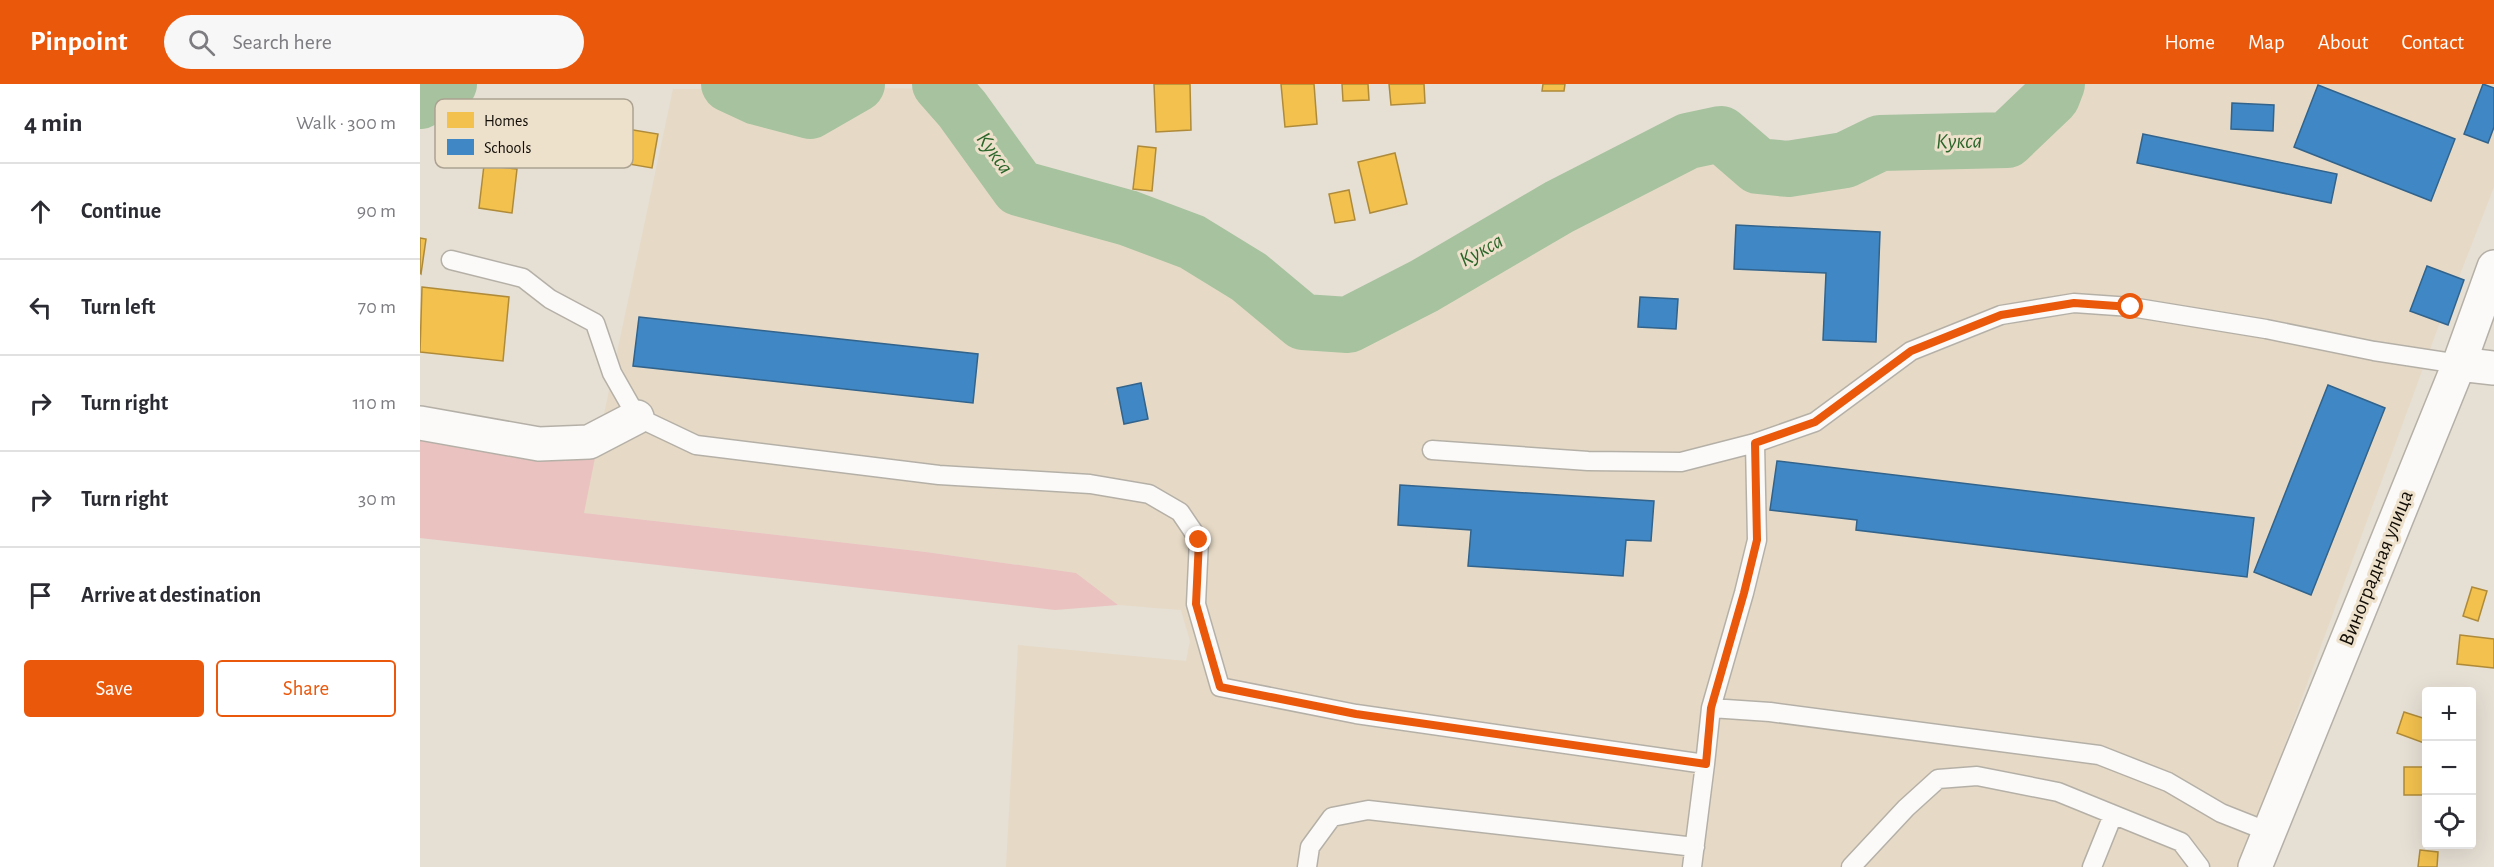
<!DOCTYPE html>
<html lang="en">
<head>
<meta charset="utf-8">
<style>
  :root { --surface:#fff; --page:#f7f7f7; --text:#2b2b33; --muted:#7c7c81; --line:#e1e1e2; --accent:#ea580c }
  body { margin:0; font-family:"Alegreya Sans",sans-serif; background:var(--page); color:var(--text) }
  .controls { position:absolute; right:18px; bottom:18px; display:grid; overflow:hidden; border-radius:6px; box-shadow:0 6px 24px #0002 }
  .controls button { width:54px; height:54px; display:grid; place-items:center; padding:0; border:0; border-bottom:2px solid var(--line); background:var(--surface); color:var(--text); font:30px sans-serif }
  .stop { position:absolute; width:18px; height:18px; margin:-14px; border:4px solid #ea580c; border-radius:50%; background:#fff }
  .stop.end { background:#ea580c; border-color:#fff; box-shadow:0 2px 6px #0008 }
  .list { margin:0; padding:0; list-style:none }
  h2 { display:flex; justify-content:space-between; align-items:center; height:78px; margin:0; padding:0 24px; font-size:26px }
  h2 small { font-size:20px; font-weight:400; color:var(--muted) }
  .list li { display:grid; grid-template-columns:39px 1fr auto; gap:18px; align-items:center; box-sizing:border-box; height:96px; padding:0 24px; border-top:2px solid var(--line) }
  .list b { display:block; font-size:22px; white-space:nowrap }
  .list em { font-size:20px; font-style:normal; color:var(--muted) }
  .actions { display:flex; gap:12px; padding:18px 24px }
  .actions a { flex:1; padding:14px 0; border:2px solid var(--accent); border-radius:6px; text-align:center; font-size:21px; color:var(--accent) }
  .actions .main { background:var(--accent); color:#fff }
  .icon { flex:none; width:33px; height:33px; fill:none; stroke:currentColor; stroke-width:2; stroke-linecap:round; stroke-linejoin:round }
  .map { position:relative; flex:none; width:2074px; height:783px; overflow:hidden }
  header { display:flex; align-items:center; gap:36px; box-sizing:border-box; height:84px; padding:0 30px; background:var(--accent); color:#fff }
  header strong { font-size:28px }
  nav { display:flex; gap:33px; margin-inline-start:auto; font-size:21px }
  .search { width:420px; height:54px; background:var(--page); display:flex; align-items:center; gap:15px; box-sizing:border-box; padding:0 21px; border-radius:33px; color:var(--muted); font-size:22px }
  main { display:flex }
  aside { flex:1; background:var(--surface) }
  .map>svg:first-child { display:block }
  .built { fill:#e6dac6 }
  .green { fill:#eac2c0 }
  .homes { fill:#f2c14e; stroke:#af8b39; stroke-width:1.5 }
  .schools { fill:#3f88c5; stroke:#32638c; stroke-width:1.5 }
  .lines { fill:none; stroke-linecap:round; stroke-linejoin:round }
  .river { stroke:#a6c29e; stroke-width:56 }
  .lane-casing { stroke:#b5b0a7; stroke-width:21 }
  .street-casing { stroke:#b5b0a7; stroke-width:36 }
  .secondary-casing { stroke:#b5b0a7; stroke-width:36 }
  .lane { stroke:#fbfaf9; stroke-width:18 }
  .street { stroke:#fbfaf9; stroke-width:33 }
  .secondary { stroke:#fbfaf9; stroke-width:33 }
  .route { stroke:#ea580c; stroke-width:8 }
  .labels { text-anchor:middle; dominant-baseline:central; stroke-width:6; stroke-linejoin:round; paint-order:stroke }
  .street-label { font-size:21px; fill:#120e07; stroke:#eee1cc }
  .water-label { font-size:22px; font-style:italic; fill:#2a6529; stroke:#eee1cc }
  .key { fill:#eee1cc; stroke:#aca291; stroke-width:1.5 }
  .key-label { font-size:16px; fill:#120e07 }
</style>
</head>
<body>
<header>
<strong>Pinpoint</strong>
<div class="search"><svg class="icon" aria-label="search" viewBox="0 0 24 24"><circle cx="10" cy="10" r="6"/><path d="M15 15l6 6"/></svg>Search here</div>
<nav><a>Home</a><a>Map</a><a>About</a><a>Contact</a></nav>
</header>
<main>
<aside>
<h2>4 min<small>Walk · 300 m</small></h2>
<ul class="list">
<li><svg class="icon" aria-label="ahead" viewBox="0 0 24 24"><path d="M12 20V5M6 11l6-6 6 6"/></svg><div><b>Continue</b></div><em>90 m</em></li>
<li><svg class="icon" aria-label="left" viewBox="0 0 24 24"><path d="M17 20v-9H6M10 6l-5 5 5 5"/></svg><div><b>Turn left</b></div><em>70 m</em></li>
<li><svg class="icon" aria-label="right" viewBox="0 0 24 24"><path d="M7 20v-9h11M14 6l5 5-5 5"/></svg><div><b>Turn right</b></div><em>110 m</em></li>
<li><svg class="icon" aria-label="right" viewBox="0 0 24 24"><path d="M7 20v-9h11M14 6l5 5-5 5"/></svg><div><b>Turn right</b></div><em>30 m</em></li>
<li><svg class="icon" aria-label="arrive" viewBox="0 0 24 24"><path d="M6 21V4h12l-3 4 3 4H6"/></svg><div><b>Arrive at destination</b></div></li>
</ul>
<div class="actions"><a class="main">Save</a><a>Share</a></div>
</aside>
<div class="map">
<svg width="2074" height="783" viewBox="0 0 2074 783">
  <rect width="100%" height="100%" fill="#e6dfd4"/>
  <!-- built -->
  <path class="built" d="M 1648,0 L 2074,0 L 2074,103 L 2039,193 L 2044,196 L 2028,241 L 2020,238 L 1847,709 L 1817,783 L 586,783 L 598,561 L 766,577 L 770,557 L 761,526 L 698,521 L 655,489 L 506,468 L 163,429 L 253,5 L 292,5 L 387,41 L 454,4 L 511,5 L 536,28 L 590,110 L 706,142 L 770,165 L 826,201 L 877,244 L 929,250 L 1009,209 L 1147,131 L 1267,68 L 1299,61 L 1334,89 L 1368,96 L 1427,86 L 1467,67 L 1589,66 L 1641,18 Z"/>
  <!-- green -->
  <path class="green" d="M 0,348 L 177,364 L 164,429 L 506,468 L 656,489 L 698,521 L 635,526 L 0,454 Z"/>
  <!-- homes -->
  <path class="homes" d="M 734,0 L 770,0 L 771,46 L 736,48 Z
    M 861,0 L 894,0 L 897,40 L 865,43 Z
    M 922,0 L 948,0 L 949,16 L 923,17 Z
    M 969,0 L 1004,0 L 1005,19 L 971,21 Z
    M 1123,0 L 1145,0 L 1144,7 L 1122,7 Z
    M 201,44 L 238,50 L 232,84 L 197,78 Z
    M 718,62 L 736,64 L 732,107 L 713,105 Z
    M 975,69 L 987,120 L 950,129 L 938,78 Z
    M 64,81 L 97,85 L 92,129 L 59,124 Z
    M 929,106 L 935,136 L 915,139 L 909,110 Z
    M 0,154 L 6,155 L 1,190 L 0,189 Z
    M 2,203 L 89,213 L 83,277 L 0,268 Z
    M 2052,503 L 2067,507 L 2058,537 L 2043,532 Z
    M 2040,551 L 2074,555 L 2074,584 L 2037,580 Z
    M 1984,628 L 2006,635 L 2004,659 L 1977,649 Z
    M 1984,683 L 2006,683 L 2006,711 L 1984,711 Z
    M 2000,766 L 2018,768 L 2017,783 L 1998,783 Z"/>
  <!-- schools -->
  <path class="schools" d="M 2063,0 L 2074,4 L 2074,43 L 2068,59 L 2044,50 Z
    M 1898,1 L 2035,55 L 2011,117 L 1874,63 Z
    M 1812,19 L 1854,21 L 1853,47 L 1811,45 Z
    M 1723,50 L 1917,90 L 1911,119 L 1717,79 Z
    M 1316,141 L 1460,148 L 1456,258 L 1403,256 L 1406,189 L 1314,185 Z
    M 2007,182 L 2044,196 L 2028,241 L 1990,227 Z
    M 1220,213 L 1258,215 L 1256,245 L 1218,243 Z
    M 219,233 L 558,270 L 553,319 L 213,282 Z
    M 721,299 L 728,335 L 704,340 L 697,304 Z
    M 1908,301 L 1965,324 L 1891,511 L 1834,488 Z
    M 1357,377 L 1834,434 L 1827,493 L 1436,446 L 1437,436 L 1350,426 Z
    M 980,401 L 1234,417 L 1231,457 L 1206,456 L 1203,492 L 1048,482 L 1051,446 L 978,441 Z"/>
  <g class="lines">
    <!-- river -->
    <path class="river" d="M 309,0 L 337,13 L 390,27 L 437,0
      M 520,0 L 542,25 L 599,104 L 708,134 L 772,158 L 829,193 L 883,238 L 928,241 L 1004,202 L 1139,123 L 1268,57 L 1301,50 L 1338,82 L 1368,85 L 1425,76 L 1460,59 L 1587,56 L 1632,13 L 1637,0
      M 0,17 L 29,0"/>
    <defs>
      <path id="lane" d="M 31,176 L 103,194 L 130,215 L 175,239 L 192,289 L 217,333 L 276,361 L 519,391 L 670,400 L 729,410 L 760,428 L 779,456 L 776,520 L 800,603 L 936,630 L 1285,680 L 1291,624 L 1350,628 L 1679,671 L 1748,698 L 1801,729 L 1849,748
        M 1012,366 L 1168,377 L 1261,378 L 1335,359 L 1395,338 L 1491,267 L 1581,231 L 1654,219 L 1711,223 L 1846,245 L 1954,267 L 2039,280
        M 1291,624 L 1324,509 L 1337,456 L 1335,359
        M 887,783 L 890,763 L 912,733 L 948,726 L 1275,763
        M 1272,783 L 1285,680
        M 1431,783 L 1486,724 L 1518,695 L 1557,692 L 1638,708 L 1761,758 L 1780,783
        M 1672,783 L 1693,731"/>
      <path id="street" d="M 2039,280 L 2074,183
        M 0,339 L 119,360 L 169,358 L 217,333"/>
      <path id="secondary" d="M 1835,783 L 2039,280 L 2074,284"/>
    </defs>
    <!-- lane casing -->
    <use href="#lane" class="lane-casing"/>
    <!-- street casing -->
    <use href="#street" class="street-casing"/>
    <!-- secondary casing -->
    <use href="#secondary" class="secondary-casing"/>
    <!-- lane -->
    <use href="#lane" class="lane"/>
    <!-- street -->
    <use href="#street" class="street"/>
    <!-- secondary -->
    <use href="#secondary" class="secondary"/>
  </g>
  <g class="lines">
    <!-- route -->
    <path class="route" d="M 779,456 L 776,520 L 800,603 L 936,630 L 1286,680 L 1291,624 L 1324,509 L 1337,456 L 1335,359 L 1395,338 L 1491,267 L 1581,231 L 1654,219 L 1711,223"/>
  </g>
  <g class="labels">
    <!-- street labels -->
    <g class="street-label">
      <text transform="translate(1956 484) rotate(-68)">Виноградная улица</text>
    </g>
    <!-- water labels -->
    <g class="water-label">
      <text transform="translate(1539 57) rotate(-1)">Кукса</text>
      <text transform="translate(575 69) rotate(54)">Кукса</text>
      <text transform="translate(1061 166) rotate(-29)">Кукса</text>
    </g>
  </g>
  <!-- legend -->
  <rect x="15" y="15" width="198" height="69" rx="9" class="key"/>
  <rect x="27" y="28" width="27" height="16" fill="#f2c14e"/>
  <rect x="27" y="55" width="27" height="16" fill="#3f88c5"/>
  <g class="key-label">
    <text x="64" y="42">Homes</text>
    <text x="64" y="69">Schools</text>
  </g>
</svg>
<div class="controls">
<button>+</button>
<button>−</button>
<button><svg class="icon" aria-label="locate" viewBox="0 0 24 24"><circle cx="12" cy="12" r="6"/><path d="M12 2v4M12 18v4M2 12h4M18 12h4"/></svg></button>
</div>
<div class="stop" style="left:1711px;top:223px"></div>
<div class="stop end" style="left:779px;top:456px"></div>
</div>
</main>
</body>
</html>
